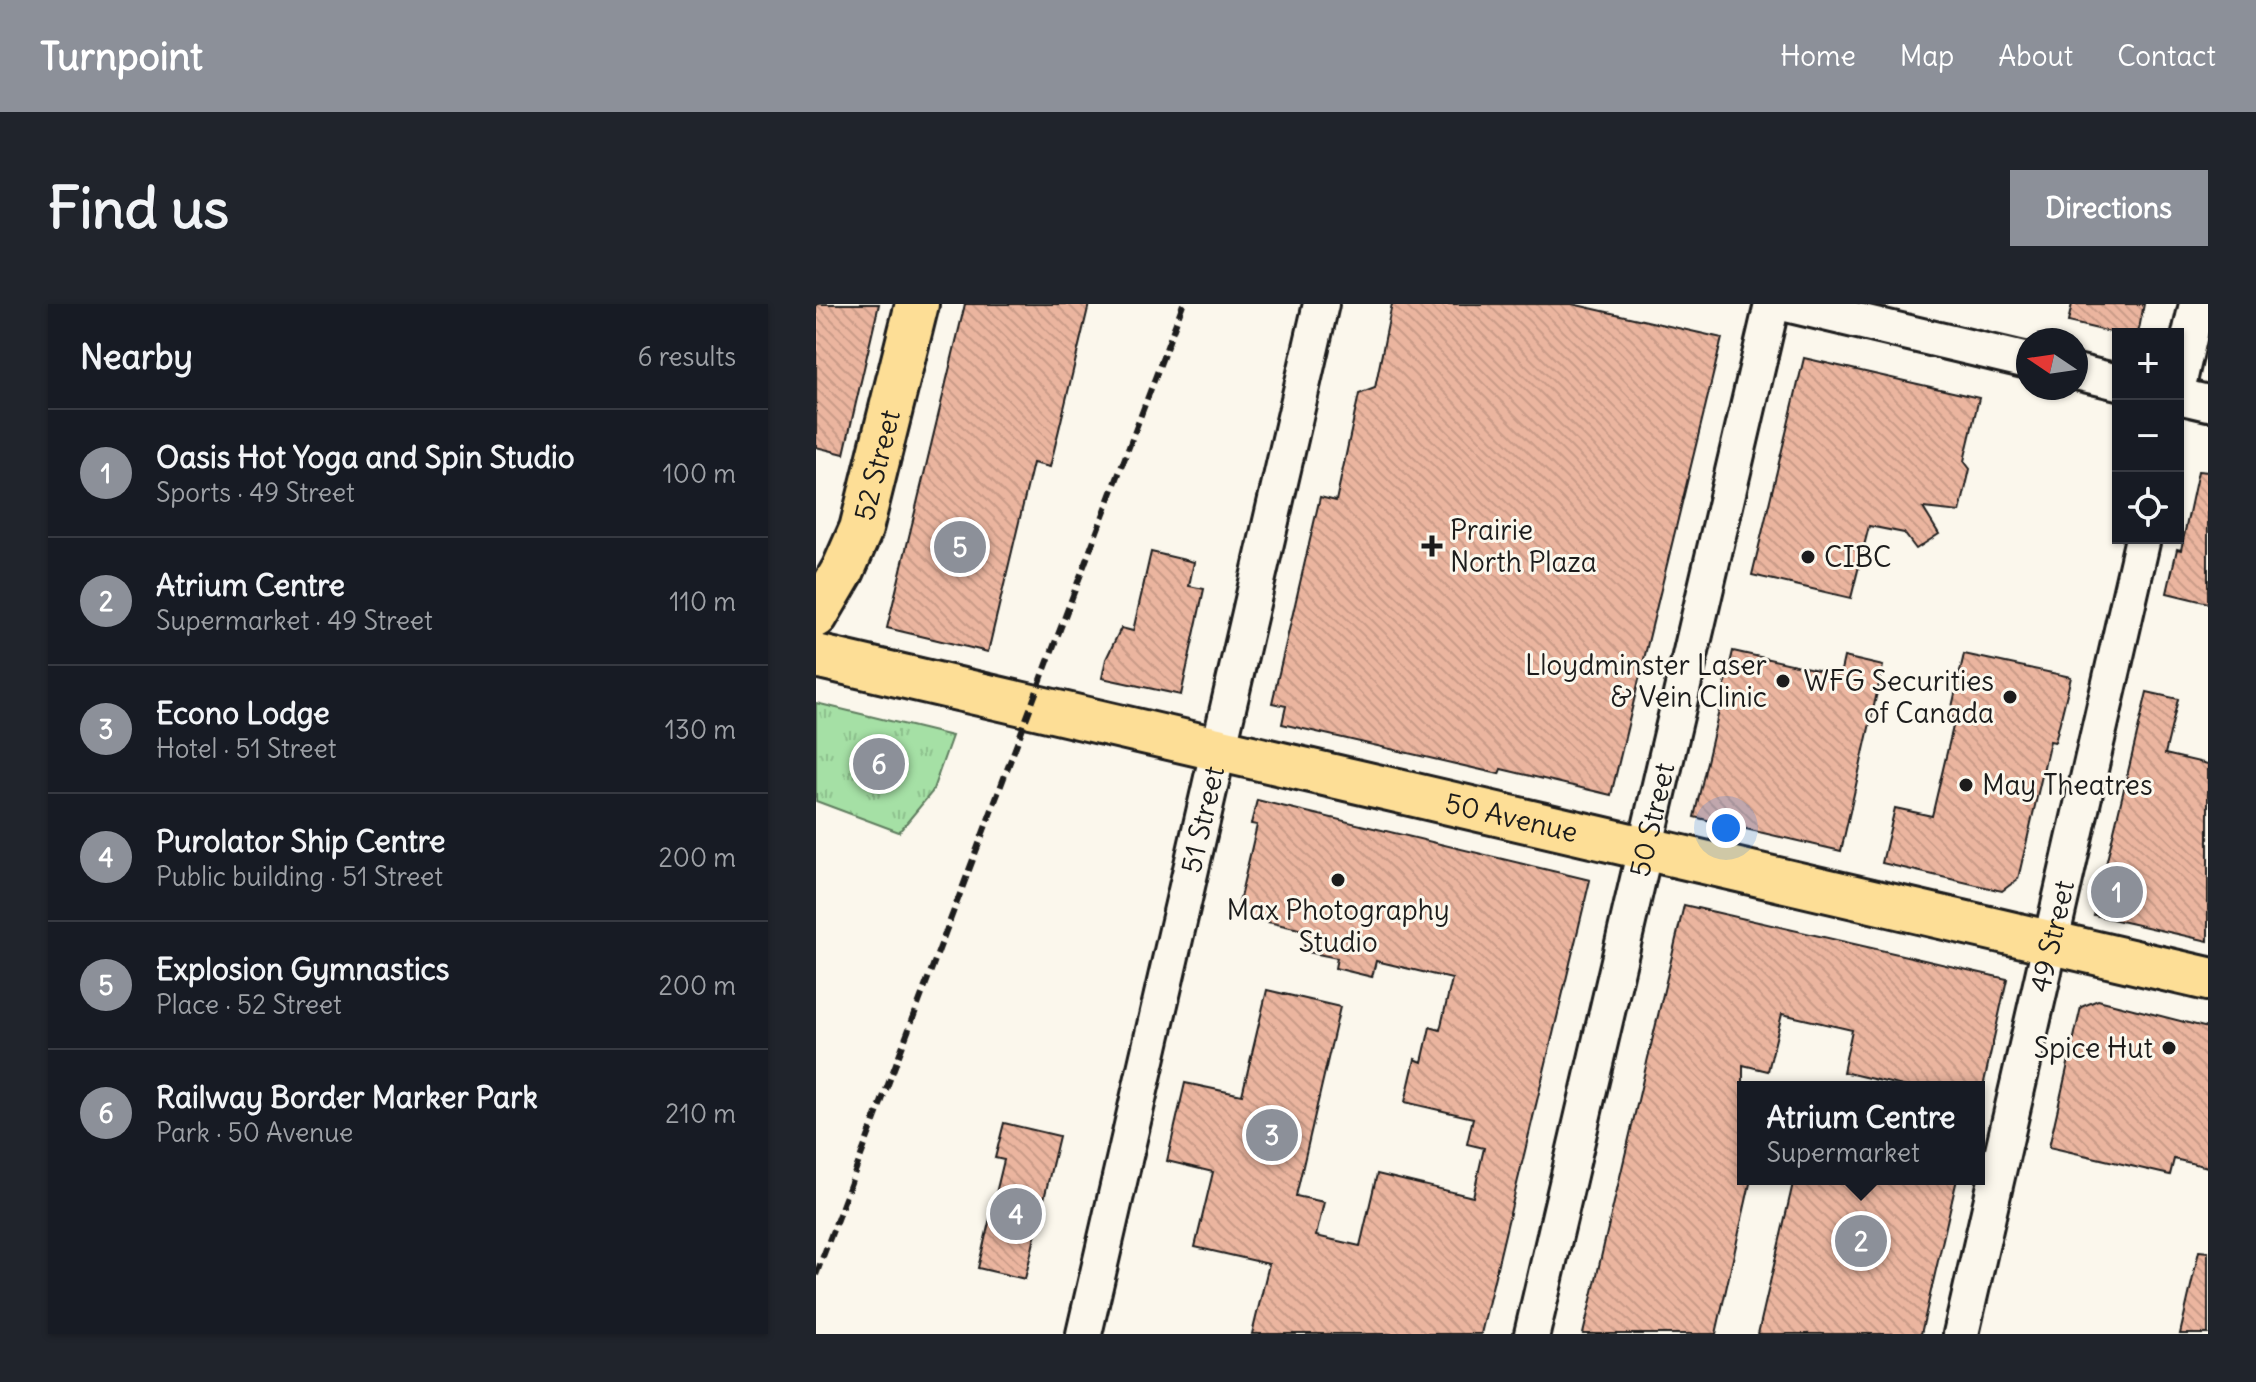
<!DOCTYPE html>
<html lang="en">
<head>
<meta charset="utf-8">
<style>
  :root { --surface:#171b24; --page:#20242c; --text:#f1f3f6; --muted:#9ea1a6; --line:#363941; --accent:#8c9099 }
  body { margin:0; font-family:Delius,sans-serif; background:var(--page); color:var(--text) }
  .controls { position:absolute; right:24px; top:24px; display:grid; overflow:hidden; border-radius:0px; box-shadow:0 2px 6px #0004 }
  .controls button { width:72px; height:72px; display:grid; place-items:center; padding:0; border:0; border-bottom:2px solid var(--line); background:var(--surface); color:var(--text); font:40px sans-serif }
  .compass { position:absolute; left:1200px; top:24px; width:72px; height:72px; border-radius:50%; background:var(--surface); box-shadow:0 2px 6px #0004; rotate:283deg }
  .you { position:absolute; left:910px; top:524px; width:28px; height:28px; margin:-20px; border:6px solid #fff; border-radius:50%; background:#1a73e8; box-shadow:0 0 0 12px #1a73e833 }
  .badge { display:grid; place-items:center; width:52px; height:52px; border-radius:50%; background:var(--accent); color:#fff; font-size:26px; font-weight:700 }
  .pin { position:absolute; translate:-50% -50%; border:4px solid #fff; box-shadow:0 2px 8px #0006 }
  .popup { position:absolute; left:921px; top:777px; width:248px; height:104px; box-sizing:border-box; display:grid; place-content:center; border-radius:0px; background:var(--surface); filter:drop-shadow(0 2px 6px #0005); font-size:26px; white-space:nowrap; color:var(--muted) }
  .popup b { font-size:30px; color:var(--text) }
  .popup::after { content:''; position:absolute; left:50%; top:100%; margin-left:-16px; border:16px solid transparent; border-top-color:var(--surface) }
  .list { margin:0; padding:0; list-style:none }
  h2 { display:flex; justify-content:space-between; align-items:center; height:104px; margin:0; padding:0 32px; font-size:34px }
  h2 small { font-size:26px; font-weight:400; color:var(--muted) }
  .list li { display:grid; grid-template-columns:52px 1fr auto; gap:24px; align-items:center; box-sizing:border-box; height:128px; padding:0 32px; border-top:2px solid var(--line) }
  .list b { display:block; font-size:30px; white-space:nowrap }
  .list p { margin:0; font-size:26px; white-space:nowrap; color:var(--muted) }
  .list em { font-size:26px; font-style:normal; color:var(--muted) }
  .icon { flex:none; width:44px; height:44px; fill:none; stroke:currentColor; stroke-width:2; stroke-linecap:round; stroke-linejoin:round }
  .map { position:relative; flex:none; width:1392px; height:1030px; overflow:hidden; border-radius:0px }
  header { display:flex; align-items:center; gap:48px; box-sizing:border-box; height:112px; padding:0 40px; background:var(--accent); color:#fff }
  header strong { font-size:38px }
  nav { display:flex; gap:44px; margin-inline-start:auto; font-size:28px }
  .intro { display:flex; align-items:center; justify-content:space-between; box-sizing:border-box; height:192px; padding:0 48px }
  h1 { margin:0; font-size:56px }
  .button { padding:20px 36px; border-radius:0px; background:var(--accent); color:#fff; font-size:28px; font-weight:700 }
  main { display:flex; gap:48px; padding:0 48px }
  aside { flex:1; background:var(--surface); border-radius:0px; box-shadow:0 2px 6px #0004 }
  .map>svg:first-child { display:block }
  .park { fill:url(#park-tufts); stroke:#607e60; stroke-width:2 }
  .building { fill:url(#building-back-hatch); stroke:#1c1c1c; stroke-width:2 }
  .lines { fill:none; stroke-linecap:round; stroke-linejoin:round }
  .minor-casing { stroke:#1c1c1c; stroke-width:40 }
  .major-casing { stroke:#1c1c1c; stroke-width:48 }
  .minor { stroke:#fbf7ec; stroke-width:34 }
  .major { stroke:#fdde96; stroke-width:42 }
  .rail { stroke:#1c1c1c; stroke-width:6; stroke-dasharray:12 6; stroke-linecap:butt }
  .poi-dot { fill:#1c1c1c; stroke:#fbf7ec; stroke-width:3 }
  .labels { text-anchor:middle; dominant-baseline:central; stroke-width:6; stroke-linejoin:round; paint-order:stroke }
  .street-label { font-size:28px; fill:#1c1c1c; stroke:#fbf7ec }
  .poi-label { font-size:28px; fill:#1c1c1c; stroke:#fbf7ec; text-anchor:start }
</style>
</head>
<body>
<header>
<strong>Turnpoint</strong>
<nav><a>Home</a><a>Map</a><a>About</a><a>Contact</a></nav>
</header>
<div class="intro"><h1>Find us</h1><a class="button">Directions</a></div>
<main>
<aside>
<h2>Nearby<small>6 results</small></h2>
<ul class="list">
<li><span class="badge">1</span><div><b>Oasis Hot Yoga and Spin Studio</b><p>Sports · 49 Street</p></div><em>100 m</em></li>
<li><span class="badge">2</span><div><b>Atrium Centre</b><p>Supermarket · 49 Street</p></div><em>110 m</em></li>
<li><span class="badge">3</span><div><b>Econo Lodge</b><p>Hotel · 51 Street</p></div><em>130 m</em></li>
<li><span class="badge">4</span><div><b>Purolator Ship Centre</b><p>Public building · 51 Street</p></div><em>200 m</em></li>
<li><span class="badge">5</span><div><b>Explosion Gymnastics</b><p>Place · 52 Street</p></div><em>200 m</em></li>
<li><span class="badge">6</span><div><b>Railway Border Marker Park</b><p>Park · 50 Avenue</p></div><em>210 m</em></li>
</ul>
</aside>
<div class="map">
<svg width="1392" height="1030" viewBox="0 0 1392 1030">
  <defs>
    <pattern id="park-tufts" width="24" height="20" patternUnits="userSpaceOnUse" patternTransform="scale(2)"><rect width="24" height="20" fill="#a5e0a5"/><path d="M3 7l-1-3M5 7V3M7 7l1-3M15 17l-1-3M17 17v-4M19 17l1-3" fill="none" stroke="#8dc08d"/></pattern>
    <pattern id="building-back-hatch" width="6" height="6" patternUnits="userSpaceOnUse" patternTransform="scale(2)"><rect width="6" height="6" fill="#ebb59f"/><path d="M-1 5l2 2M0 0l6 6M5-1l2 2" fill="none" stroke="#c99b88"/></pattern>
  </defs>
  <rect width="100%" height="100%" fill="#fbf7ec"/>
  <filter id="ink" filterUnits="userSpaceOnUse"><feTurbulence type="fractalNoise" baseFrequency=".0125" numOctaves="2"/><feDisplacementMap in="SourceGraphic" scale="16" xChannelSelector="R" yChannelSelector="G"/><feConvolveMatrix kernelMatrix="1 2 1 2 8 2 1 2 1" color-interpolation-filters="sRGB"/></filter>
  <g filter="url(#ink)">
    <!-- park -->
    <path class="park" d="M 0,399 L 136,432 L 116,488 L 83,528 L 0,497 Z"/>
    <!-- building -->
    <path class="building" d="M 0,0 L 63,0 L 28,150 L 0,143 Z
      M 149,0 L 273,0 L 234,163 L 217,159 L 172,348 L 71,324 Z
      M 576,0 L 756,0 L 906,34 L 795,491 L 685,465 L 683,470 L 466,420 L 470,402 L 456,399 L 504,193 L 520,197 L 543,90 L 559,84 Z
      M 1256,0 L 1328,0 L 1322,30 L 1303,30 L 1252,18 Z
      M 988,54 L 1163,94 L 1148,157 L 1154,165 L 1144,208 L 1107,204 L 1123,230 L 1100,245 L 1088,229 L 1053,222 L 1035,294 L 936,271 Z
      M 1382,167 L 1392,168 L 1392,299 L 1351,289 L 1361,245 L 1365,246 Z
      M 335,248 L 378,258 L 373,282 L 388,285 L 365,391 L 286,374 L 290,355 L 305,324 L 317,327 Z
      M 917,347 L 1024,371 L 1028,353 L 1067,362 L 1025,547 L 878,513 Z
      M 1148,350 L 1255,373 L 1239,438 L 1234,437 L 1202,575 L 1186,587 L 1066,559 L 1079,504 L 1116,512 L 1139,414 L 1134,412 Z
      M 1331,388 L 1362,395 L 1349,450 L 1392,460 L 1392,637 L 1278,611 Z
      M 441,496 L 774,576 L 665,1030 L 436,1030 L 453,960 L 379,943 L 397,868 L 351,857 L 369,779 L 426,791 L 451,686 L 524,703 L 480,892 L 508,898 L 500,932 L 544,942 L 561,870 L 657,893 L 668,844 L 651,840 L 657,814 L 589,798 L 599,755 L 606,758 L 614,723 L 624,726 L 636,675 L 560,657 L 556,673 L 519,664 L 521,654 L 487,647 L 492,627 L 420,611 L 441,521 L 435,520 Z
      M 868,601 L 1191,675 L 1167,783 L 1091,783 L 1027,768 L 1036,726 L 966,710 L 952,767 L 927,761 L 927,875 L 935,875 L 900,1030 L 767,1030 Z
      M 1282,696 L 1392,724 L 1392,863 L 1358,855 L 1354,871 L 1233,843 L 1265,703 Z
      M 188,819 L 243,832 L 209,975 L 162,964 L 188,856 L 179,854 Z
      M 978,875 L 1141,875 L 1105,1030 L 942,1030 Z
      M 1383,947 L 1392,948 L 1392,1030 L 1364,1030 Z"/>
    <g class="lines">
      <defs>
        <g id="minor">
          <path d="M 970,0 L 1212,57"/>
          <path d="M 1260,68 L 1302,78"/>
          <path d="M 1362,82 L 1381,0"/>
          <path d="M 1362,92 L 1392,99"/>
          <path id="s1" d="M 268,1030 L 505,0"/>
          <path id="s2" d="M 716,1030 L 956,0"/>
          <path id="s3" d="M 1145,1030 L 1327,234"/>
        </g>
        <g id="major">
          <path id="s4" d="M 0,312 L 27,266 L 45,225 L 101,0"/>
          <path id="s5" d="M 0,352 L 1392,675"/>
        </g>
      </defs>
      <!-- minor casing -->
      <use href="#minor" class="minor-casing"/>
      <!-- major casing -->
      <use href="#major" class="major-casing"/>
      <!-- minor -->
      <use href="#minor" class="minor"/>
      <!-- major -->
      <use href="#major" class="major"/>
      <!-- rail -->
      <path class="rail" d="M 0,971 L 367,0"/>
    </g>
  </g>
  <!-- markers -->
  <g class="poi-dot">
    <path d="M612 230h8v8h8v8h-8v8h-8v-8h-8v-8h8z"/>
    <circle cx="992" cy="253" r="8"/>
    <circle cx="967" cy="377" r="8"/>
    <circle cx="1194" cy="393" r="8"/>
    <circle cx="1150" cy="481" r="8"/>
    <circle cx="522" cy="576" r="8"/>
    <circle cx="1353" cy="744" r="8"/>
  </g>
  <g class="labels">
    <!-- street labels -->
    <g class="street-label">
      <text stroke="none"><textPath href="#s4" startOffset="164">52 Street</textPath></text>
      <text stroke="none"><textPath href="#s5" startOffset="714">50 Avenue</textPath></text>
      <text stroke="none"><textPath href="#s1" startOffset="528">51 Street</textPath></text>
      <text stroke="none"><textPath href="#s2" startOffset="528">50 Street</textPath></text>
      <text stroke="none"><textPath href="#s3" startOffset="408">49 Street</textPath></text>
    </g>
    <!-- poi labels -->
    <g class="poi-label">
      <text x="634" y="226">Prairie<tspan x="634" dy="32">North Plaza</tspan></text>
      <text x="1008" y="253">CIBC</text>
      <text x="951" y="361" text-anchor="end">Lloydminster Laser<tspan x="951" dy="32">&amp; Vein Clinic</tspan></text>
      <text x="1178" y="377" text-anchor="end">WFG Securities<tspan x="1178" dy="32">of Canada</tspan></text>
      <text x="1166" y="481">May Theatres</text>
      <text x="522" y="606" text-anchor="middle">Max Photography<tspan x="522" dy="32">Studio</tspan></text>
      <text x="1337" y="744" text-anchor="end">Spice Hut</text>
    </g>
  </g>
</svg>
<div class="controls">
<button>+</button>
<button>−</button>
<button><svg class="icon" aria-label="locate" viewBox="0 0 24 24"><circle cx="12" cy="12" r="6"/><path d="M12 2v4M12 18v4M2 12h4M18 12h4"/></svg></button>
</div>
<svg class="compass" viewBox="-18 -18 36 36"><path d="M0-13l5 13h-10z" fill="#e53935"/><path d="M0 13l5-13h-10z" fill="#9ea1a6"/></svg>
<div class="you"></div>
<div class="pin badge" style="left:1301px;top:588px">1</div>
<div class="pin badge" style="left:1045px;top:937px">2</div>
<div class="popup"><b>Atrium Centre</b>Supermarket</div>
<div class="pin badge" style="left:456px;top:831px">3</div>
<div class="pin badge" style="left:200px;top:910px">4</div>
<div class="pin badge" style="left:144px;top:243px">5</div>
<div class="pin badge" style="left:63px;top:460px">6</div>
</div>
</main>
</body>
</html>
